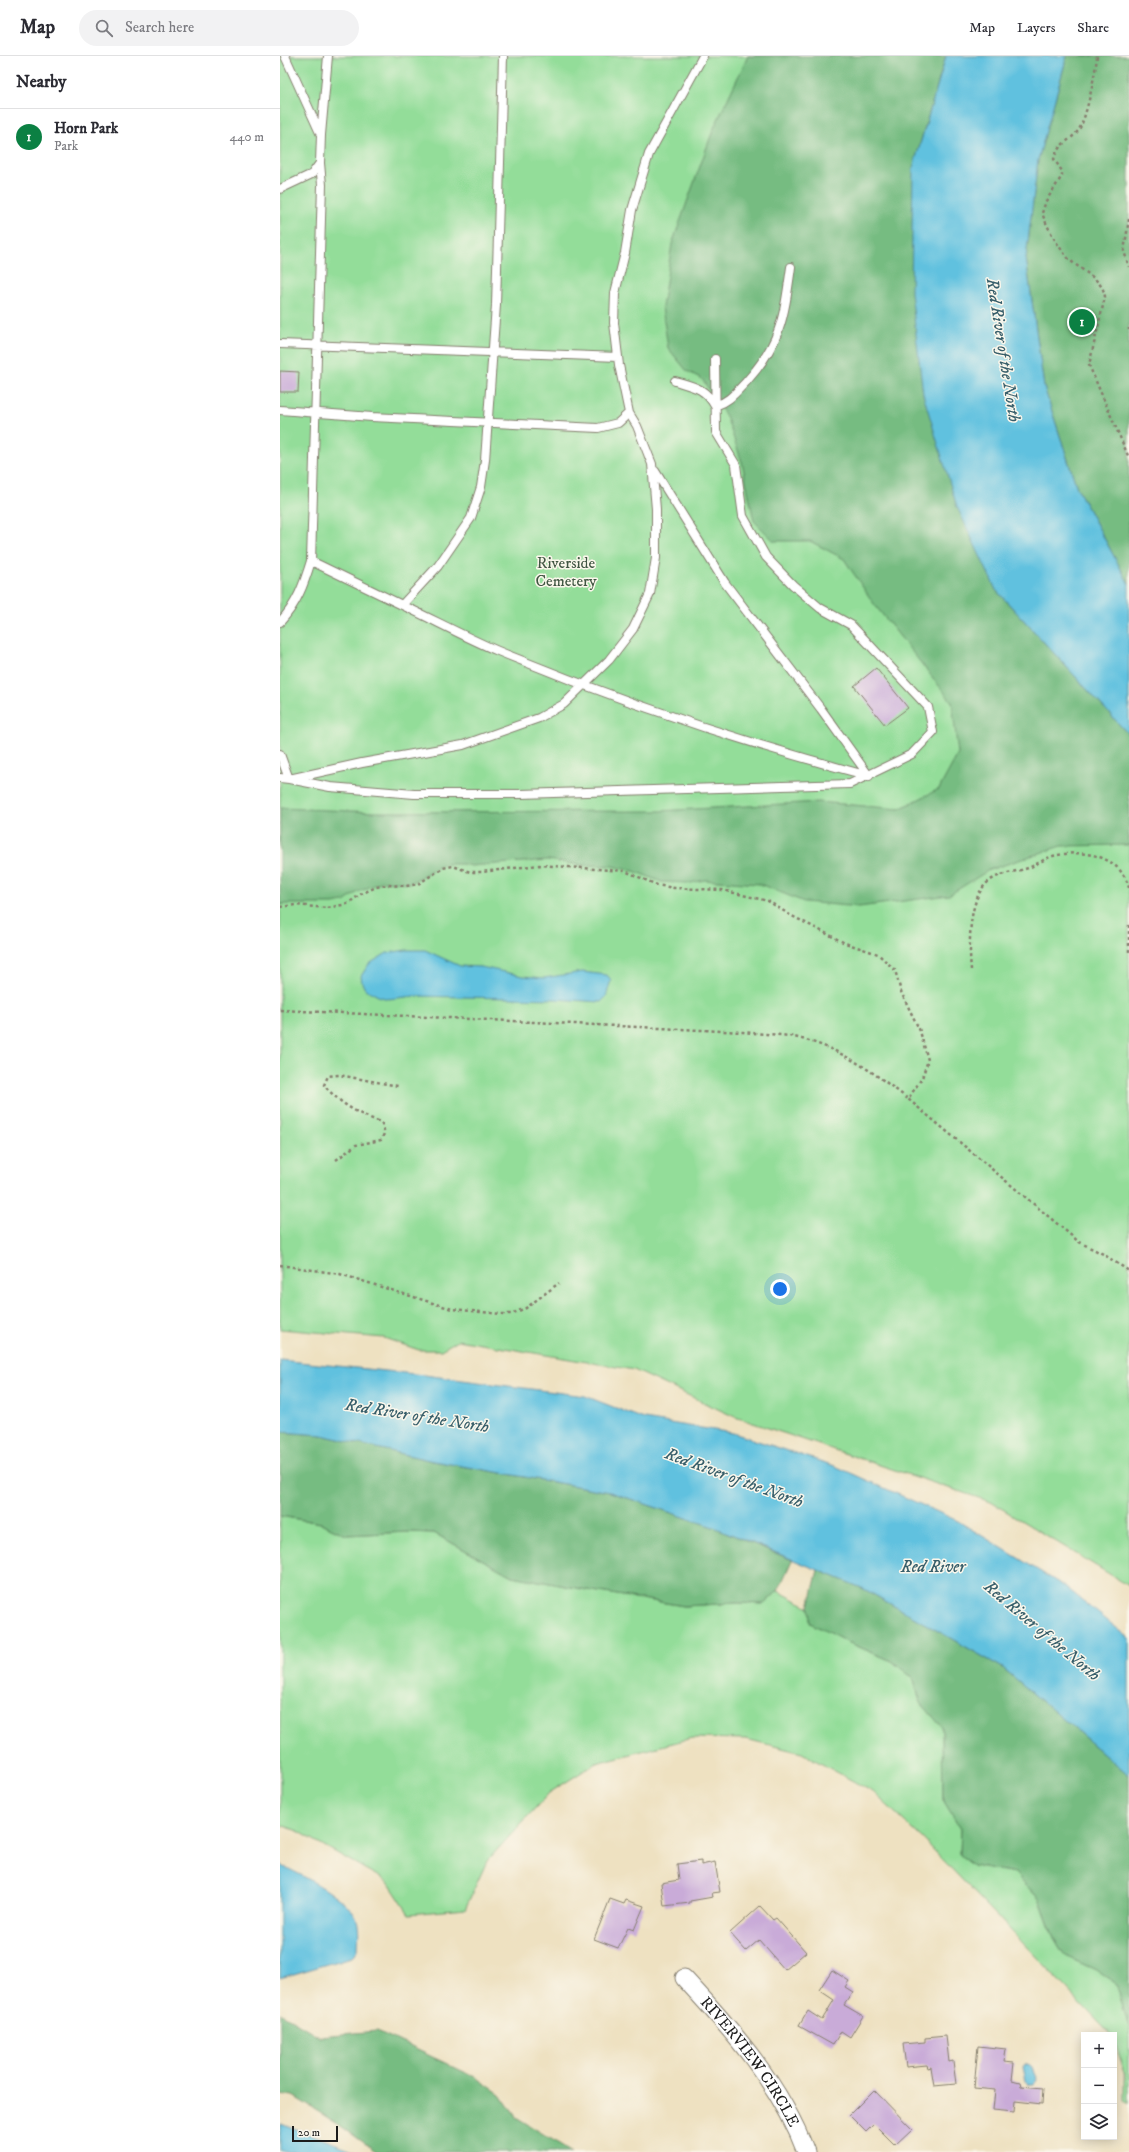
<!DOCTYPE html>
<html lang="en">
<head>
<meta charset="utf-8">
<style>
  :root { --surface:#fff; --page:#f2f2f3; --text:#2b2b33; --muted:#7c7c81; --line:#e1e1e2; --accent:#0b8043 }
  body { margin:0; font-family:"IM FELL DW Pica",serif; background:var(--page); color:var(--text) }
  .controls { position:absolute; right:12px; bottom:12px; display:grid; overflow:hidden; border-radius:0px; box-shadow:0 2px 10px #0003 }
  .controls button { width:36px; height:36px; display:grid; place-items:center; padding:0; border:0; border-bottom:1px solid var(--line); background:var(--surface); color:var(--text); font:20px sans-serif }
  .scale { position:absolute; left:12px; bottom:10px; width:46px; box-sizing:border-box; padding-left:4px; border:2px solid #1c1c1c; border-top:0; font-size:11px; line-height:14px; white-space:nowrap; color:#1c1c1c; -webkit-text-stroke:3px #fbf7ec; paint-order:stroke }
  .you { position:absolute; left:500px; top:1233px; width:14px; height:14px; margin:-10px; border:3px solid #fff; border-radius:50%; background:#1a73e8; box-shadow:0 0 0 6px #1a73e833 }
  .badge { display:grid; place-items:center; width:26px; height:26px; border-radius:50%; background:var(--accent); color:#fff; font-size:13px; font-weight:700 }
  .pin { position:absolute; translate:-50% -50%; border:2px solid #fff; box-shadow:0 1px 4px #0006 }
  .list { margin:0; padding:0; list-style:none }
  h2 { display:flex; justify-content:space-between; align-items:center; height:52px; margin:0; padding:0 16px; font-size:17px }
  h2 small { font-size:13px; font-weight:400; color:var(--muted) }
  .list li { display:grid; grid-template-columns:26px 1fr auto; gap:12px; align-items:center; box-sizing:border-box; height:56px; padding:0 16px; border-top:1px solid var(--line) }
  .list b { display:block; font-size:15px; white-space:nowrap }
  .list p { margin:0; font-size:13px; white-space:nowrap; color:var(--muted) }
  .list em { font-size:13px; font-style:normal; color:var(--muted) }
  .icon { flex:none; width:22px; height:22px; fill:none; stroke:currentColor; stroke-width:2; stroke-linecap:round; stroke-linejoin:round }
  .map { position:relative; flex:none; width:849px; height:2096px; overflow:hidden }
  header { display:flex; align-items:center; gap:24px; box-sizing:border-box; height:56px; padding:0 20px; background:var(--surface); border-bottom:1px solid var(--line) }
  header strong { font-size:19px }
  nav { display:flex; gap:22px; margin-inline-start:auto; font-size:14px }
  .search { width:280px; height:36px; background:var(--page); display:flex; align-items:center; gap:10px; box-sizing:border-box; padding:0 14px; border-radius:22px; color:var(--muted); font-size:15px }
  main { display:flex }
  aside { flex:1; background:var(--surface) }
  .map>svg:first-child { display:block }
  .green { fill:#93dd99; stroke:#587c5a }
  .forest { fill:#76bc81; stroke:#496c4e }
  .water { fill:#60c1df; stroke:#3e6e7e }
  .building { fill:#c9abd8 }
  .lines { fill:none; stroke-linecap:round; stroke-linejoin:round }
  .lane-casing { stroke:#857e6e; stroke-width:10 }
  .street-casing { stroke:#857e6e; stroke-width:19 }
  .path { stroke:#857e6e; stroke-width:2.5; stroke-dasharray:3 3; stroke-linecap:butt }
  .lane { stroke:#fff; stroke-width:8 }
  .street { stroke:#fff; stroke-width:17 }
  .labels { text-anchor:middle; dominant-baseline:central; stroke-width:3; stroke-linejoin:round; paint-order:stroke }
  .park-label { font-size:16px; fill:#405642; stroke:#fbf7ec }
  .street-label { font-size:16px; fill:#1c1c1c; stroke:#fbf7ec }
  .water-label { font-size:17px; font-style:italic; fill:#375e6a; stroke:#fbf7ec }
</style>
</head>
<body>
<header>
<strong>Map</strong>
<div class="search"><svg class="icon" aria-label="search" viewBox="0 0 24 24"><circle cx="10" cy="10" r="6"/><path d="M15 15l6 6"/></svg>Search here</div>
<nav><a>Map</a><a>Layers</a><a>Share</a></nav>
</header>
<main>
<aside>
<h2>Nearby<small></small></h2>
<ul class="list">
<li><span class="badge">1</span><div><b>Horn Park</b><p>Park</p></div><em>440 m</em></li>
</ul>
</aside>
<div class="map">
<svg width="849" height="2096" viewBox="0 0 849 2096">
  <rect width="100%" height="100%" fill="#fbf7ec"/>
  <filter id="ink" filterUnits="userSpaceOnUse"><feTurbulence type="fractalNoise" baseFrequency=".025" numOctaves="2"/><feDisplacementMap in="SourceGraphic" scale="8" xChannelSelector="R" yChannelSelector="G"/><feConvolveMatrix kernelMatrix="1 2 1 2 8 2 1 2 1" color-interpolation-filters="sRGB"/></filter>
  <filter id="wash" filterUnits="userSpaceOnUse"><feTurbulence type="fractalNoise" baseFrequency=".012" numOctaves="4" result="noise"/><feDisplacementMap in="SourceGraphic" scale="16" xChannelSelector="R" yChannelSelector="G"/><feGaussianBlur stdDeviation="0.9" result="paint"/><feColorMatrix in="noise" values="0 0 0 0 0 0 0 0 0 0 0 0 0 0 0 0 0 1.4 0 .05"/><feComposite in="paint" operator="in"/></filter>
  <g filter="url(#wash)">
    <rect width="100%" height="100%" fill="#eee1c1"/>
    <!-- green -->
    <path class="green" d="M 0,0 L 520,0 L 508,245 L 849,780 L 849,1530 L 711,1446 L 455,1361 L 354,1314 L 178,1284 L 161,1294 L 139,1294 L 104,1282 L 0,1273 L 0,849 L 48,836 L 0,795 Z
      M 0,1460 L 41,1467 L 66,1479 L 127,1476 L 154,1477 L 232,1520 L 307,1534 L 404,1550 L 456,1547 L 484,1548 L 498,1535 L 529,1551 L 531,1567 L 565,1585 L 612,1605 L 633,1622 L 641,1647 L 662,1671 L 663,1743 L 681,1773 L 680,1799 L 693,1809 L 735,1817 L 760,1844 L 774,1882 L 785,1900 L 816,1914 L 837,1929 L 849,1972 L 849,2048 L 845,2045 L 845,2016 L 834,1985 L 834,1979 L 831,1979 L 643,1783 L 593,1736 L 522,1697 L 466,1683 L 412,1682 L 316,1707 L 269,1737 L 207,1805 L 185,1853 L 129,1858 L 108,1826 L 16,1774 L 0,1769 Z"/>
    <!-- forest -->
    <path class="forest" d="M 468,0 L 666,0 L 633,112 L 716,534 L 849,679 L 849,789 L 781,790 L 709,814 L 669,839 L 579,851 L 524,846 L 480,828 L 424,824 L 411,827 L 382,826 L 354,815 L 332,810 L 300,809 L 268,804 L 191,810 L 183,808 L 164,808 L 130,827 L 103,825 L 78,836 L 64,846 L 53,848 L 0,848 L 0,752 L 96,756 L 379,755 L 539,746 L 619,753 L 659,733 L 678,698 L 672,646 L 594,548 L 564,503 L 530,485 L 494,485 L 474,465 L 462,406 L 446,360 L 422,323 L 407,315 L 388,292 L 382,251 L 392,188 L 433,74 Z
      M 787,0 L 849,0 L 849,528 L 797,432 L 764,331 L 746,202 L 758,104 Z
      M 0,1376 L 41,1379 L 153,1405 L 330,1436 L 436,1472 L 512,1504 L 498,1535 L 484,1548 L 456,1547 L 404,1550 L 307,1534 L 232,1520 L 154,1477 L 127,1476 L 66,1479 L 41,1467 L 0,1460 Z
      M 538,1514 L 584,1533 L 723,1612 L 849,1719 L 849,1972 L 837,1929 L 816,1914 L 785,1900 L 774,1882 L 760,1844 L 735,1817 L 693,1809 L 680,1799 L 681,1773 L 663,1744 L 662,1671 L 641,1647 L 633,1622 L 612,1605 L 565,1585 L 530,1567 L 529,1551 Z
      M 0,1957 L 39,1980 L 97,1975 L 195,2021 L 220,2038 L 236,2061 L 292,2096 L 97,2096 L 58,2068 L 13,2040 L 0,2038 Z"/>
    <!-- water -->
    <path class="water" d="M 666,0 L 787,0 L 758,104 L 746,202 L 764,331 L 797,432 L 849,528 L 849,679 L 716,534 L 677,451 L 643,338 L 631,236 L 633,112 Z
      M 126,894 L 145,894 L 180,910 L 201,911 L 243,920 L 264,922 L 302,916 L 327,919 L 331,924 L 326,941 L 321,946 L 274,943 L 135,940 L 108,943 L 98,940 L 85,933 L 82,927 L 81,920 L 89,908 L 107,897 Z
      M 0,1304 L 144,1319 L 305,1340 L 364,1363 L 453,1377 L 555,1410 L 678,1465 L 787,1532 L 849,1582 L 849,1719 L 723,1612 L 584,1533 L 436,1472 L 330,1436 L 153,1405 L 41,1379 L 0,1376 Z
      M 0,1809 C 19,1817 71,1844 77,1864 C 80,1874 78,1885 78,1895 L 72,1901 L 0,1922 Z
      M 745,2008 L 751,2010 L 757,2024 L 754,2028 L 749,2028 L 746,2025 L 743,2011 Z
      M 0,2067 L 70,2093 L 75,2096 L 0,2096 Z"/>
    <g id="blocks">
      <!-- building -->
      <path class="building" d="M 0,315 L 19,316 L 18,336 L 0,336 Z
        M 596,612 L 628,652 L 605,669 L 574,630 Z
        M 421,1805 L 421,1809 L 435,1806 L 440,1836 L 432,1837 L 433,1841 L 410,1845 L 410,1847 L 384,1850 L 381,1827 L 399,1824 L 397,1808 Z
        M 330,1843 L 344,1848 L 346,1844 L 364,1850 L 354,1874 L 348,1872 L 338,1892 L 314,1883 Z
        M 480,1850 L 493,1864 L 496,1862 L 526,1896 L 505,1914 L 479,1884 L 466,1895 L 450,1877 Z
        M 552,1914 L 569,1925 L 565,1931 L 573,1936 L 564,1949 L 583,1960 L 570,1981 L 561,1975 L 553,1989 L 519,1970 L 528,1955 L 542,1964 L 554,1944 L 539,1934 Z
        M 666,1980 L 669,2006 L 673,2005 L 676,2028 L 654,2030 L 651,2011 L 648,2012 L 647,2009 L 626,2011 L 623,1988 L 645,1986 L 645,1982 Z
        M 698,1990 L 726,1993 L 724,2006 L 734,2007 L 732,2024 L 740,2026 L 741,2030 L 763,2032 L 762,2048 L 735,2045 L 734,2056 L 713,2054 L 715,2034 L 694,2032 Z
        M 594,2034 L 632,2073 L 615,2089 L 594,2068 L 586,2076 L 569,2059 Z"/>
    </g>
  </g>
  <g filter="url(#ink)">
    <use href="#blocks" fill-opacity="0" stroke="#857e6e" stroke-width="1"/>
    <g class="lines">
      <defs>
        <path id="lane" d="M 41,79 L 48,0
          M 0,133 L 32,118 L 40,107 L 41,79 L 5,0
          M 0,288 L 338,301
          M 395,325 C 415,331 425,332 435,350 C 450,345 455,337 466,326 C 501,287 504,261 511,211
          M 0,354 L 92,361 L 318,372 L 338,367 L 349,357
          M 375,415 L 445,527 L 541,653 L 589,720
          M 31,505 L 122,549 L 158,510 L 191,462 L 201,431 L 205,404 L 216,249 L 223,0
          M 122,549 C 154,564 185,581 218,595 C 337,644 464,687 589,720
          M 0,566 C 17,548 24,528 31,505 L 42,129 L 40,107
          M 0,698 L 9,723 L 50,731 L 134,738 L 240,738 L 570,728 L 632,698 L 653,676 L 648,651 L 571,569 L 540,552 L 513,529 L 486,501 L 463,460 L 456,409 L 436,376 L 435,303
          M 0,722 L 9,723 L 82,707 L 183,689 L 259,662 L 284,648 L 329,604 L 353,573 L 370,538 L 376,502 L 376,453 L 372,408 L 357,370 L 349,357 L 339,309 L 334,267 L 335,237 L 345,197 L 352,154 L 369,98 L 423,0"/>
        <g id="street">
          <path id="s1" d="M 404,1922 C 452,1974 501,2029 526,2096"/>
        </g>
      </defs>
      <!-- lane casing -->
      <use href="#lane" class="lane-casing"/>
      <!-- street casing -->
      <use href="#street" class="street-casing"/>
      <!-- path -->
      <path class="path" d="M 817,0 C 816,14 806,65 798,75 C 788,87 779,86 774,103 L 782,115 L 782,120 L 766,145 L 762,157 C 768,173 777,189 788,202 C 800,215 823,222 825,241 L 809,309 L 849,402
        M 849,163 L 844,195 L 849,211
        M 849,272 L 849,274
        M 0,851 L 15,849 L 47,852 L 67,848 L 81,838 L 96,831 L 107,829 L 126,830 L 138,828 L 163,812 L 173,810 L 190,816 L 202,816 L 259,809 L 345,815 L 377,829 L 394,832 L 442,834 L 488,845 L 510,859 L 565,887 L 598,898 L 615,914 L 621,936 L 640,975 L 648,1004 L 642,1022 L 628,1043 L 799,1186 L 823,1198 L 849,1215
        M 849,869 L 849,897
        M 691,914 C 689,890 688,849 704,830 C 714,818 730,817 745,813 C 755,810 763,803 773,800 C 802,793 840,798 849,832
        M 0,954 L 463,976 C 478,978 494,978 509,980 C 556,989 591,1014 628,1043
        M 56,1104 L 76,1089 L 101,1084 C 105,1078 105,1073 101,1066 C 79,1059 59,1047 44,1029 L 48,1020 L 59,1019 L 118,1030
        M 0,1209 L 60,1218 L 172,1253 L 221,1258 L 231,1258 L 246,1252 L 279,1227"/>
      <!-- lane -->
      <use href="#lane" class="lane"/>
      <!-- street -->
      <use href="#street" class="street"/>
    </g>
  </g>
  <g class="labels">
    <!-- park labels -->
    <g class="park-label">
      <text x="286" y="507">Riverside<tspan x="286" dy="18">Cemetery</tspan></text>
    </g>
    <!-- street labels -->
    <g class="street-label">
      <text stroke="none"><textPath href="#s1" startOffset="107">RIVERVIEW CIRCLE</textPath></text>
    </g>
    <!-- water labels -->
    <g class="water-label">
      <text transform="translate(723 294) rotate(81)">Red River of the North</text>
      <text transform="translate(137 1360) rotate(9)">Red River of the North</text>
      <text transform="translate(454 1422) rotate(20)">Red River of the North</text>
      <text x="653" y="1511">Red River</text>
      <text transform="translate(762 1575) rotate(40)">Red River of the North</text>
    </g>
  </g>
</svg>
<div class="controls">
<button>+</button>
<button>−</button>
<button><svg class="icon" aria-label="layers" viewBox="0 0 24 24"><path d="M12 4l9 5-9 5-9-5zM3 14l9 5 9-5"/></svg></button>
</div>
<div class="scale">20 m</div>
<div class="you"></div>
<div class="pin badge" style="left:802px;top:266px">1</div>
</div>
</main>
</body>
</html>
